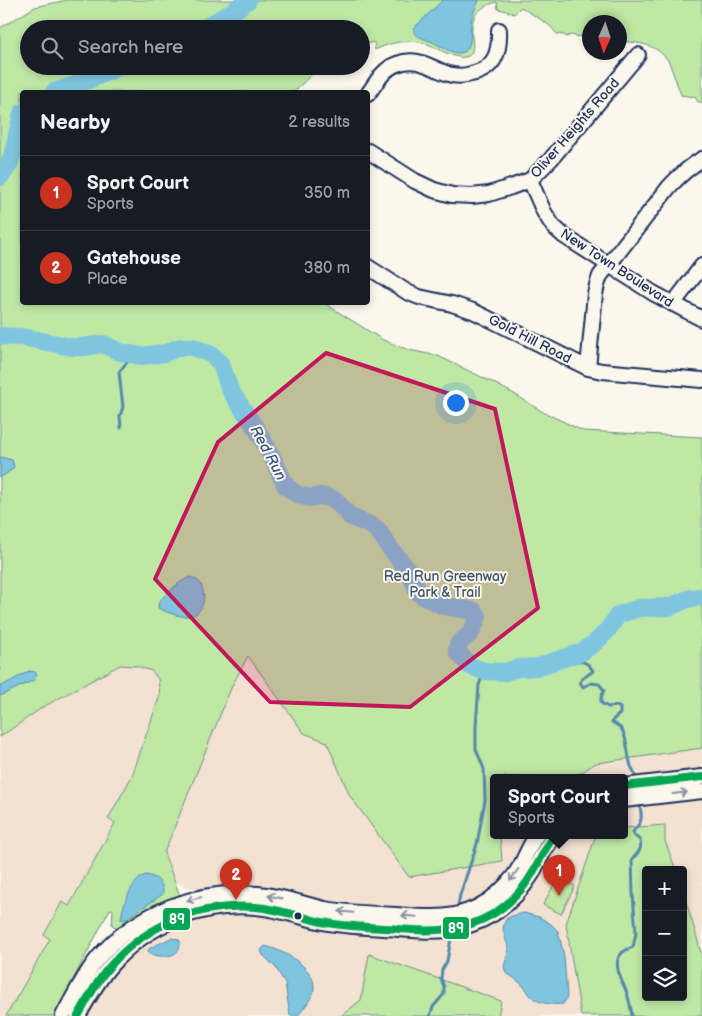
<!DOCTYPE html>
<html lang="en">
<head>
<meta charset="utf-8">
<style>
  :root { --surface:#171b24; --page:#242831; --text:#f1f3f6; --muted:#9ea1a6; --line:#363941; --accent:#c8321e }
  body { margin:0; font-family:"Balsamiq Sans",sans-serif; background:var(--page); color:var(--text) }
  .controls { position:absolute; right:15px; bottom:15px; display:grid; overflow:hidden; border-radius:5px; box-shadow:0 2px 8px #0003 }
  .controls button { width:45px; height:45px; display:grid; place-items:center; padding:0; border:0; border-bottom:1px solid var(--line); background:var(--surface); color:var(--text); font:25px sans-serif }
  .compass { position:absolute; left:582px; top:15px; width:45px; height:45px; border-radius:50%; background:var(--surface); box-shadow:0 2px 8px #0003; rotate:183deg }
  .you { position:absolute; left:455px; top:402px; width:18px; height:18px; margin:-12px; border:4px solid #fff; border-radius:50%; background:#1a73e8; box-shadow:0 0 0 8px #1a73e833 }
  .badge { display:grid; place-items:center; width:32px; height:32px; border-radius:50%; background:var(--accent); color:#fff; font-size:16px; font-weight:700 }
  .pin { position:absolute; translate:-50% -41px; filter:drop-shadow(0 1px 2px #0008) }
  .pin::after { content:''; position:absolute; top:26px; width:18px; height:15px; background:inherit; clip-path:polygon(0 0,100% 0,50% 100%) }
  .popup { position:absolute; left:490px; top:774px; width:138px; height:65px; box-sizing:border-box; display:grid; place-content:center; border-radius:5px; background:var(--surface); filter:drop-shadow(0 1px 4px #0005); font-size:16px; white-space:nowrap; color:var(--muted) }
  .popup b { font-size:19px; color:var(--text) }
  .popup::after { content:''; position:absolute; left:50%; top:100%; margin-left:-10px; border:10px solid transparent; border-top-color:var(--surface) }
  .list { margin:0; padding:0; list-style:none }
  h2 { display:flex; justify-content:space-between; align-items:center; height:65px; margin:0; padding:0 20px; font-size:21px }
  h2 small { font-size:16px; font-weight:400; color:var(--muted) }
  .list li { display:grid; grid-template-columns:32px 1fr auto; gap:15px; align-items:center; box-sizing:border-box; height:75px; padding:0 20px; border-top:1px solid var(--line) }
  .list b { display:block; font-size:19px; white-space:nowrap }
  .list p { margin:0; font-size:16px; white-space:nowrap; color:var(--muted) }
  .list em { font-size:16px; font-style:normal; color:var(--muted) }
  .icon { flex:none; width:28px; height:28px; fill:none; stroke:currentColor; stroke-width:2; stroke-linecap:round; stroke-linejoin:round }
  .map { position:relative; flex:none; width:702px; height:1016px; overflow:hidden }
  .search { position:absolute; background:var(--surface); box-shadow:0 2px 8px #0003; left:20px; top:20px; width:350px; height:55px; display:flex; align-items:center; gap:12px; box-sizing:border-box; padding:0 18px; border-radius:28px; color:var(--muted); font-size:19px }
  .panel { position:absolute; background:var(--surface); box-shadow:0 2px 8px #0003; left:20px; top:90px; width:350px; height:215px; border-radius:5px }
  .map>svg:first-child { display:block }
  .built { fill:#f3e1d1 }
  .green { fill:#bfe8a5; stroke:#6d8c82 }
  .water { fill:#7fc5e0; stroke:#5789ac }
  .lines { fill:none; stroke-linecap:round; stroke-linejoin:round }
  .stream { stroke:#5789ac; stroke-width:3 }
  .river { stroke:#7fc5e0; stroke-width:18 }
  .minor-casing { stroke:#1b2f5e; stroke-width:18 }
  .minor { stroke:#fbf7ec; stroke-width:14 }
  .bus-1-casing { stroke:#fbf7ec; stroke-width:11 }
  .bus-1 { stroke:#00a651; stroke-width:8 }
  .oneway { stroke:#8b93a5 }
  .marked { fill:#c2185b; fill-opacity:0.2; stroke:#c2185b; stroke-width:4; stroke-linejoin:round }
  .bus-dot { fill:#1b2f5e; stroke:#fbf7ec; stroke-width:2 }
  .labels { text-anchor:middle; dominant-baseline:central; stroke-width:4; stroke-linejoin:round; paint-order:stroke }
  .street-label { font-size:14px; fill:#1b2f5e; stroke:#fbf7ec }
  .park-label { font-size:14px; fill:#3c546c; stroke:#fbf7ec }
  .water-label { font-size:15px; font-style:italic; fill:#34547e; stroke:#fbf7ec }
  .line-badge { stroke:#fbf7ec; stroke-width:2 }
  .badge-label { font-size:14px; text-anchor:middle; font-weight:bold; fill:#fff }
</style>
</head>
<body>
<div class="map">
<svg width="702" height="1016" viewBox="0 0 702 1016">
  <rect width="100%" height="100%" fill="#fbf7ec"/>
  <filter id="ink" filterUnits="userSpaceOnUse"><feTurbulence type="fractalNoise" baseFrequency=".02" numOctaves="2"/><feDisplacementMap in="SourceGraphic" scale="10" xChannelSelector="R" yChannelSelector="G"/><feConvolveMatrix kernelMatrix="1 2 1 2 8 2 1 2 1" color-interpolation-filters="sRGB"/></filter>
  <g filter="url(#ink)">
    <!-- built -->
    <path class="built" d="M 248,656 L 304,733 L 327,742 L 350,796 L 502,861 L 500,835 L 596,835 L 566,924 L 581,1016 L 498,1016 L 501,1001 L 370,954 L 361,1000 L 341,1016 L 71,1016 L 115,952 L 126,941 L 204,893 L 175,882 L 164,853 L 232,686 Z
      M 120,665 L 136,666 L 152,671 L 158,679 L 160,695 L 132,776 L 108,818 L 115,823 L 68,906 L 62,902 L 44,935 L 50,939 L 6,1016 L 0,1016 L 0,737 L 43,707 Z
      M 702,748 L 702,957 L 695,931 L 683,892 L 683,870 L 676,870 L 665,841 L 665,825 L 624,828 L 624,777 L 574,777 L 596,763 L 604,762 Z"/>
    <!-- green -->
    <path class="green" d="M 67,0 L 702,0 L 702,102 L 698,102 L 695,97 L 681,95 L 669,62 C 657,44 640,43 620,41 L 620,22 L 590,22 L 589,38 L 570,35 L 567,37 L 564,35 L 557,34 L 549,25 L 521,7 L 514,14 L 507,11 L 498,9 L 497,2 C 454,13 483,48 468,56 C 457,62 436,46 424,43 C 407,39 391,42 375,50 L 374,42 L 361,45 L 361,29 L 29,29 L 29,66 L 320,66 L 294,92 L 22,92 L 22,302 L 324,303 L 383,340 L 409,350 L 438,356 L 494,383 L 516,395 L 543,412 L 583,431 L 702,437 L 702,748 L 604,762 L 596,763 L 574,777 L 494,777 L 494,835 L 500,835 L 502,861 L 409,877 L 350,796 L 327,742 L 304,733 L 248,656 L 232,686 L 164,853 L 180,896 L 117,928 L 112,925 L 113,910 L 110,909 L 54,1016 L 6,1016 L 50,939 L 44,935 L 62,902 L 69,906 L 115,823 L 108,819 L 132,776 L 160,695 L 158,679 L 152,671 L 136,666 L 120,665 L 43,707 L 0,737 L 0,28 L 35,7 Z
      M 665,825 L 665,841 L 676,870 L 646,870 L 646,997 L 683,997 L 683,892 L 695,931 L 702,957 L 702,1016 L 581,1016 L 566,924 L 596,835 L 624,835 L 624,828 Z
      M 558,877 L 575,886 L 561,914 L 543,905 Z
      M 369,954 L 501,1001 L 498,1016 L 341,1016 L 361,1000 Z"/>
    <!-- water -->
    <path class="water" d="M 443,0 L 479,0 C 476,8 472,14 471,22 C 470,29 471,36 470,42 C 466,61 449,51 438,45 C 431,40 420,39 414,33 L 414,28 Z
      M 0,457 L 12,460 L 13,463 L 14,467 L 10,471 L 0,478 Z
      M 190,577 C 194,578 197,580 200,583 C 206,592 205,611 193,615 C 182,619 169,613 158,608 L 159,602 C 168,592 177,583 190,577 Z
      M 29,671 L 35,672 L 37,675 L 34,680 L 0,696 L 0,687 Z
      M 146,875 C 157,877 163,882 163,894 L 126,919 L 121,920 C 122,906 132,879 146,875 Z
      M 524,913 L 539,917 L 551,924 L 558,931 L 564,956 L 567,997 L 563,1004 C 553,1005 540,1004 532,997 C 529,995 528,991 525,988 C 520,982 513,977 506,973 L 504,967 L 509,949 L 505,937 L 503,928 L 506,919 L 512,916 Z
      M 171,938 L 178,939 L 180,941 C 180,943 180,947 179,949 C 174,959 156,957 149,953 L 148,950 L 150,948 Z
      M 265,946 C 283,950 321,970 313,993 C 311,1000 302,1010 298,1016 L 290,1016 L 285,983 L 276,968 L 263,955 L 261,950 Z"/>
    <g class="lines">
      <!-- stream -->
      <path class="stream" d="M 121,428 L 120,416 L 123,407 L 119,372 L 133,355
        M 576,655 L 578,660 C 585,663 589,663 593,671 L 582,679 L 580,682 L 583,687 L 591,683 L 599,684 L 604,690 L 601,698 L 601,703 L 608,707 L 617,706 L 620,708 L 620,714 C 616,717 614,717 612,722 C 616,725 620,726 622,730 C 628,740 627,754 631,766 C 633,771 636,774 637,781
        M 457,910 L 460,895 L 477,844 L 485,800 L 484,769 L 476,749 L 476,726 L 479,685 L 484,671
        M 430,1016 L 433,1007 L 444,994 L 444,987 L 441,979 L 442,970 L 447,961 L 452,933
        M 632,1016 C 631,1008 629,1000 627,993 C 623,983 615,970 618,959 C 620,952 627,949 633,947 L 636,933 L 633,894 L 632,860 C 638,851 642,852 640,840 C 625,830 639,830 641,819 C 642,814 640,807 639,802"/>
      <!-- river -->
      <path class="river" d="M 203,29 L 235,10 L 248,0
        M 54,92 L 84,82 L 121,66
        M 0,177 L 9,165 L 13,153 L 22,113
        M 0,336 L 21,337 L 72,347 L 84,347 L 96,345 L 103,344 L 120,352 L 141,356 L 165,353 L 180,347 L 193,347 L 212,355 L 221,364 L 230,390 L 259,433 L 268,449 L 286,486 L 297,494 L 309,498 L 319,496 L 326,497 L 335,500 L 351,517 L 370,525 L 378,530 L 389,547 L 407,569 L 415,584 L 417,591 L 423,596 L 444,606 L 474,611 L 478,616 L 471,633 L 458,644 L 457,651 L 470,666 L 484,671 L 505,672 L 519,668 L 537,667 L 582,652 L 597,641 L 605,633 L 612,624 L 618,615 L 639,608 L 669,607 L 690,598 L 702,597"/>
      <defs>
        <path id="minor" d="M 368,94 C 376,83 383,69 397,64 C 420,55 432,70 452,75 C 458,76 465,76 471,74 C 495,69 500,52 499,30
          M 368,151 L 415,181 L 434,190 L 452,195 L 472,196 L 489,194 L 511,187 L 530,180 L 551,159 L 638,55
          M 530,180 L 544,212 L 553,226 L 564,236 L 653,293 L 702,319
          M 368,267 L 407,292 L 419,297 L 452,304 L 473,311 L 588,368 L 602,371 L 702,380
          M 673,304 L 702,266
          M 588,368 L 595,294 L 597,285 L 600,276 L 669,187 C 679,176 689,167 702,159
          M 624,786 L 702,777
          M 624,800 L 702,791
          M 63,1016 C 74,996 84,975 98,958 C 137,912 199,889 258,894 C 281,896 302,904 325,909 C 348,913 373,914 397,915 C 430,918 458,921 488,901 C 501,892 513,879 521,865 C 526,855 530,844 537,835
          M 78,1016 C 88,998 98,980 111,965 C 147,924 202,902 256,907 C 279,909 300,917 323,922 C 347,927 373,927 398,929 C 434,932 460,934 493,914 C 509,904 522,890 532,874 C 539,860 545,847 555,835"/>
      </defs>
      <!-- minor casing -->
      <use href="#minor" class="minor-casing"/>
      <!-- minor -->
      <use href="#minor" class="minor"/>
      <defs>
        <path id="bus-1" d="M 624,786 L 702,777
          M 78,1016 C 88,999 97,980 111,965 C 147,924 201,903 256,907 C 279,909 300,917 322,922 C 347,927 373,927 398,929 C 431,932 463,932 493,914 C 508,905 523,890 532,874 C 540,861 545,847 555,835"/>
      </defs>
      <!-- bus-1 casing -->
      <use href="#bus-1" class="bus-1-casing"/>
      <!-- bus-1 -->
      <use href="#bus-1" class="bus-1"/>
    </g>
    <!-- one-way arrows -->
    <defs><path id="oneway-shaft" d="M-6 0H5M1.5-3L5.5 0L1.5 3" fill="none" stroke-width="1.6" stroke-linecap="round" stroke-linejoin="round" transform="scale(1.25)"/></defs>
    <g class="oneway">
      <use href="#oneway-shaft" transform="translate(680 793) rotate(-7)"/>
      <use href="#oneway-shaft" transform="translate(514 875) rotate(126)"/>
      <use href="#oneway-shaft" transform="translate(275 897) rotate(-169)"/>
      <use href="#oneway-shaft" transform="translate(194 899) rotate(165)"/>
      <use href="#oneway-shaft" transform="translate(346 912) rotate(-174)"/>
      <use href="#oneway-shaft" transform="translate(409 916) rotate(-175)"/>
    </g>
  </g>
  <!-- marked area -->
  <path class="marked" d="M 326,353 L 495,409 L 538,608 L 410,707 L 270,702 L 155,579 L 218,442 Z"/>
  <!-- markers -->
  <circle class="bus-dot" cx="298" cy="916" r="4.5"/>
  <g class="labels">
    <!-- street labels -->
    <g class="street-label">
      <text transform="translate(575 128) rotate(-49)">Oliver Heights Road</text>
      <text transform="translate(617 268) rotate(33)">New Town Boulevard</text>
      <text transform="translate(530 339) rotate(27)">Gold Hill Road</text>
    </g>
    <!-- park labels -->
    <g class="park-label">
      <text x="445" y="576">Red Run Greenway<tspan x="445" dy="16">Park &amp; Trail</tspan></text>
    </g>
    <!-- water labels -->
    <g class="water-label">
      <text transform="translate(268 453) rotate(62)">Red Run</text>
    </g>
  </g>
  <g class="line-badge">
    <rect x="162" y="907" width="29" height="24" rx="5" fill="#00a651"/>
    <rect x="442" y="916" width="28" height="24" rx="5" fill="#00a651"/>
  </g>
  <g class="badge-label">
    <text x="177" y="924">89</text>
    <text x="456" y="933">89</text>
  </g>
</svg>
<div class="controls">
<button>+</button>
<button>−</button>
<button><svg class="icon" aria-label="layers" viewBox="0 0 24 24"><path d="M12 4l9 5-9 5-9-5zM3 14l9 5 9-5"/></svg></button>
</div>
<svg class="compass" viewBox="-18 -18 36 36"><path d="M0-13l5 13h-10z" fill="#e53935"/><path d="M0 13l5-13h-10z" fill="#9ea1a6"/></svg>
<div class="you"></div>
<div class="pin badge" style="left:559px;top:896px">1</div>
<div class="popup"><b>Sport Court</b>Sports</div>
<div class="pin badge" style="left:236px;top:900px">2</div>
<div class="search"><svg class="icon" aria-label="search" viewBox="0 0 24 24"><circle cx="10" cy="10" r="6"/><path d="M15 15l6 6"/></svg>Search here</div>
<section class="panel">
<h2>Nearby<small>2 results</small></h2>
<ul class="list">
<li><span class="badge">1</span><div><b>Sport Court</b><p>Sports</p></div><em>350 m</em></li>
<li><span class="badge">2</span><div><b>Gatehouse</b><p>Place</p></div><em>380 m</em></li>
</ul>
</section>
</div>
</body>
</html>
